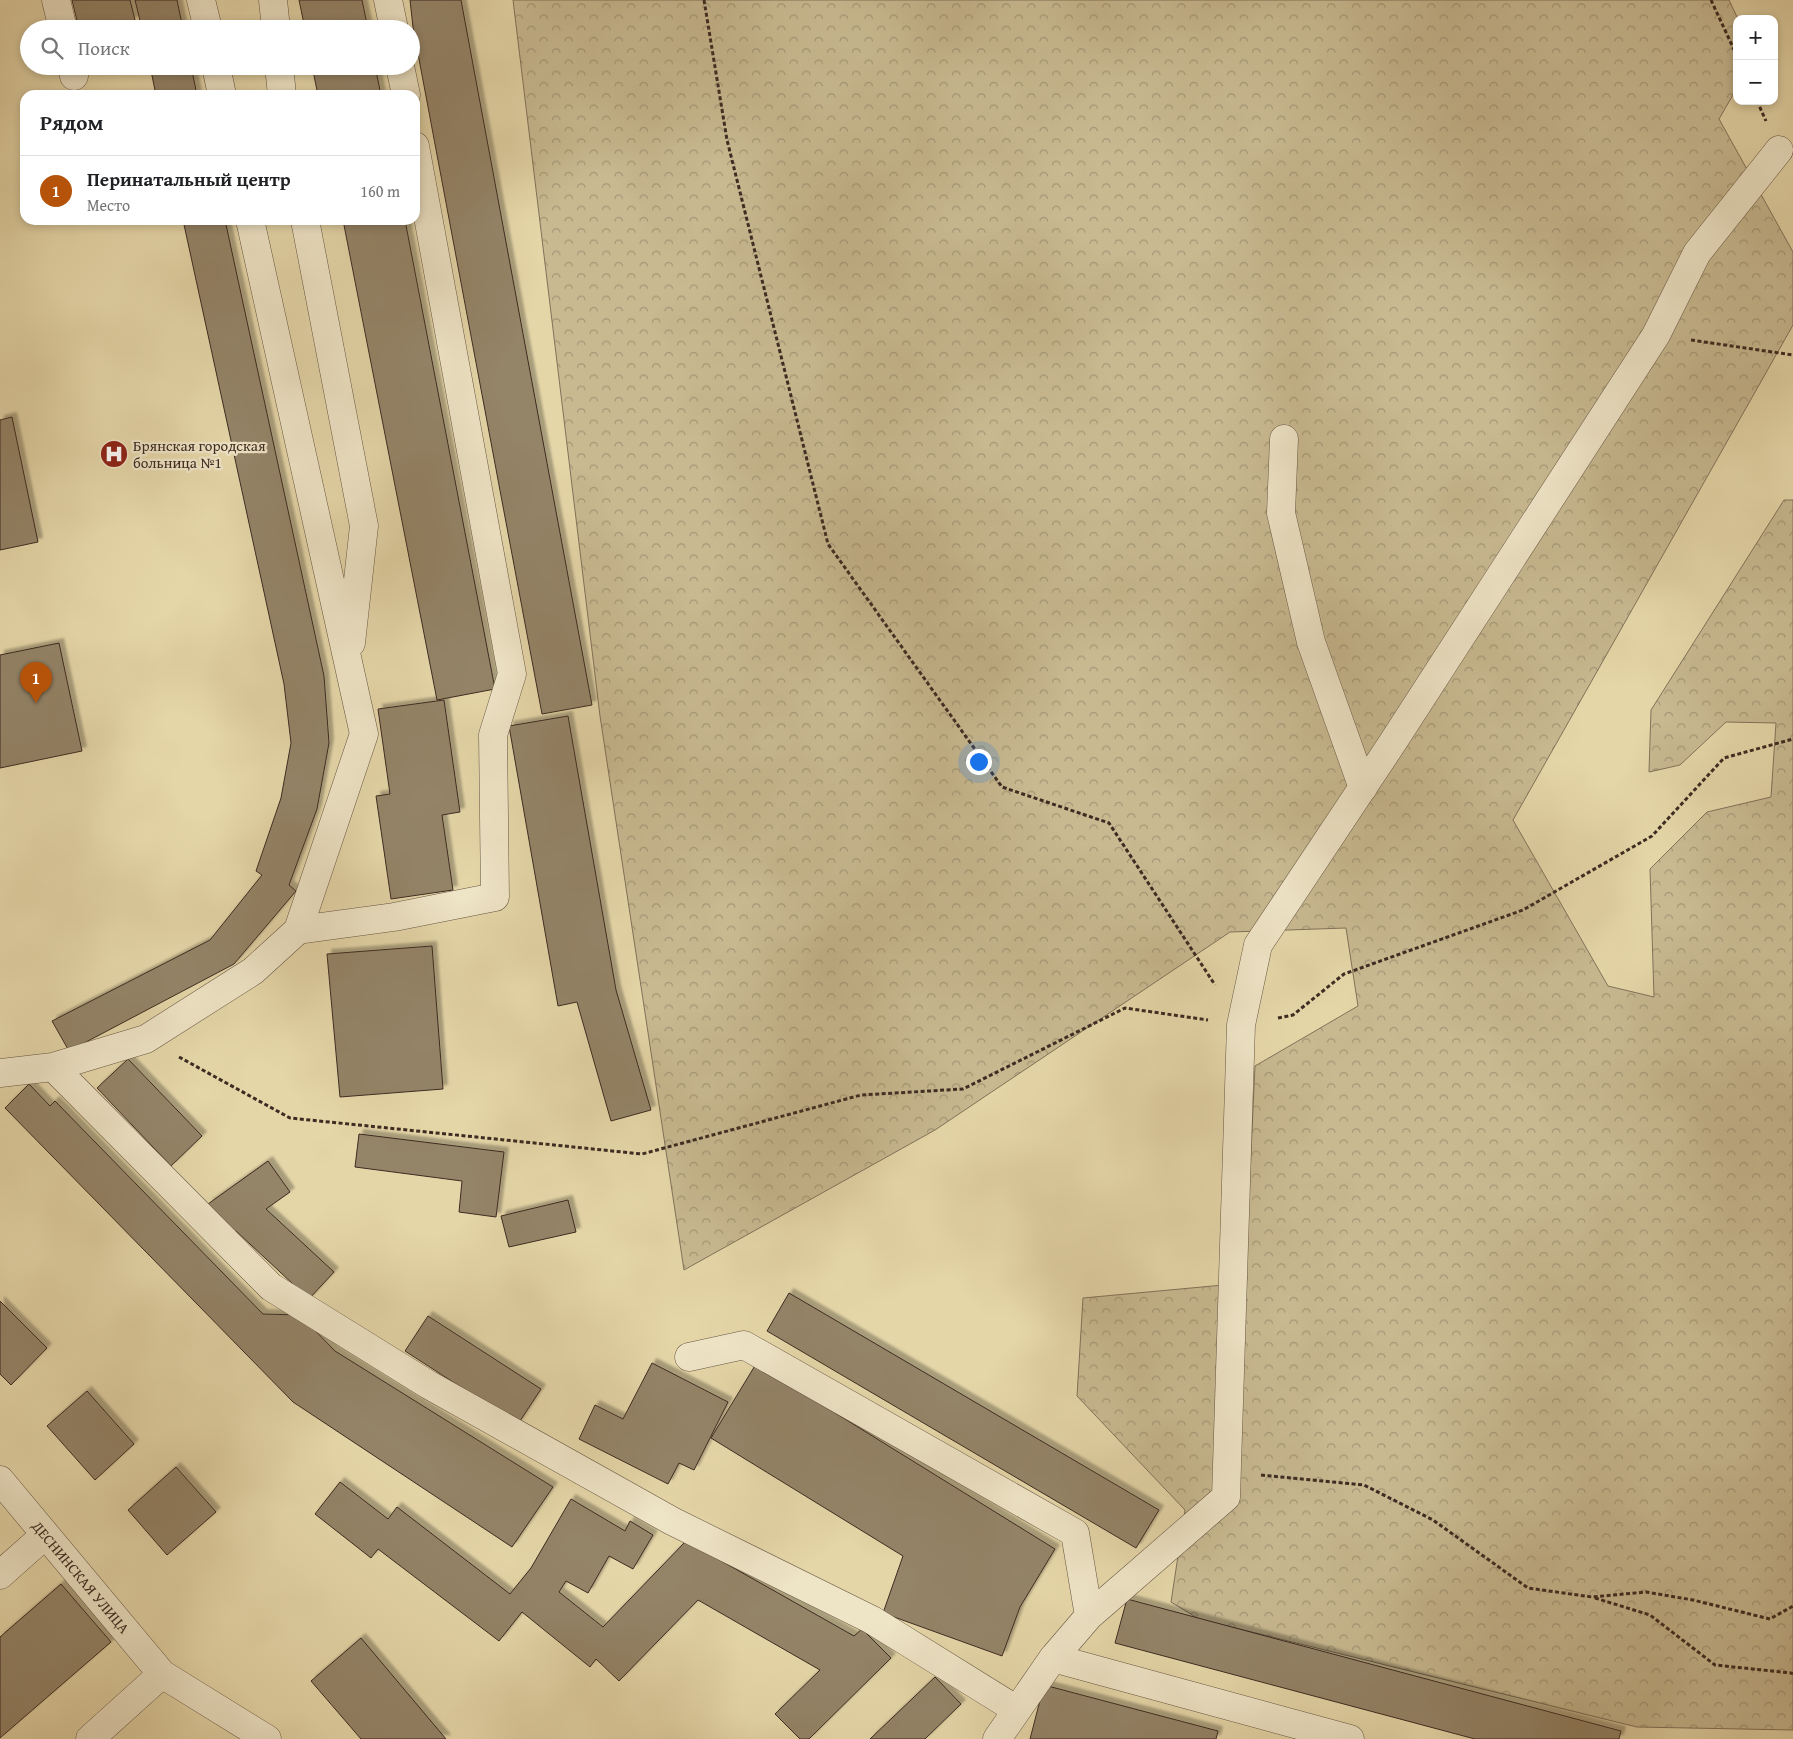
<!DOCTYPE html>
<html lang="ru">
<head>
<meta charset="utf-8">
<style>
  :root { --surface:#fff; --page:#f2f2f2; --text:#202124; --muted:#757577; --line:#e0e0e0; --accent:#b45309 }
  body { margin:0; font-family:"Gentium Book Plus",serif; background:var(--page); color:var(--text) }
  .controls { position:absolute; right:15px; top:15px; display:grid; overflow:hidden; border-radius:10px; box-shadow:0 2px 8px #0003 }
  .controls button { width:45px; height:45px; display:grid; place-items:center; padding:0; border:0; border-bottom:1px solid var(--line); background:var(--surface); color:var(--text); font:25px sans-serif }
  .you { position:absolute; left:978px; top:761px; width:18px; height:18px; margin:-12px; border:4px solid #fff; border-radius:50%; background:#1a73e8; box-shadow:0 0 0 8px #1a73e833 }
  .badge { display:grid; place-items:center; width:32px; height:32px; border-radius:50%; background:var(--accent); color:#fff; font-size:16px; font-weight:700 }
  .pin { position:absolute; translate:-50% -41px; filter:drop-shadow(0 1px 2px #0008) }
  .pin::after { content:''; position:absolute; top:26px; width:18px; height:15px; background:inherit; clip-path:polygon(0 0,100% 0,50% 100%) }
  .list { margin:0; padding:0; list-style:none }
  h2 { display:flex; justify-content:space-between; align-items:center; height:65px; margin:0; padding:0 20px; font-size:21px }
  h2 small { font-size:16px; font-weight:400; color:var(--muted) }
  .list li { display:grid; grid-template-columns:32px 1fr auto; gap:15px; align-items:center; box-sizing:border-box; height:70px; padding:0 20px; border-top:1px solid var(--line) }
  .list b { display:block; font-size:19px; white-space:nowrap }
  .list p { margin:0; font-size:16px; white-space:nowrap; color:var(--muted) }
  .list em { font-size:16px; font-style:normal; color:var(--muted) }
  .icon { flex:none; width:28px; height:28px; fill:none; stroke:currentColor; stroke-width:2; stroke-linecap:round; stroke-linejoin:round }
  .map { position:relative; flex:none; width:1793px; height:1739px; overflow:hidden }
  .search { position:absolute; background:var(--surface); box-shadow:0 2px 8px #0003; left:20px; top:20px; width:400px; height:55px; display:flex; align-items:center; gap:12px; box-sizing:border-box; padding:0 18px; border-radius:28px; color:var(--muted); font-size:19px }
  .panel { position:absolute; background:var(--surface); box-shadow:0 2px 8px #0003; left:20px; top:90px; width:400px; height:135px; border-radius:15px }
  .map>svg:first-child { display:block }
  .forest { fill:url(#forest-crowns); stroke:#82725a }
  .building { fill:#948468; stroke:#3d2b22; filter:url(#shadow) }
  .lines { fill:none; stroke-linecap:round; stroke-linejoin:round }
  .minor-casing { stroke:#675644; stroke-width:29 }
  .path { stroke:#3d2b22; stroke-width:3; stroke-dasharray:4 2.5; stroke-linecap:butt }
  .minor { stroke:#eee4c6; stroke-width:28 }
  .labels { text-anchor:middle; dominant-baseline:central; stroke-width:4.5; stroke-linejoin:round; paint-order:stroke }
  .poi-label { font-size:15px; fill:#3d2b22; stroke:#eee4c6; text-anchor:start }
  .street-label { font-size:15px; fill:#3d2b22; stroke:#eee4c6 }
</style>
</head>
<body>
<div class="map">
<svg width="1793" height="1739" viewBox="0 0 1793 1739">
  <defs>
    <pattern id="forest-crowns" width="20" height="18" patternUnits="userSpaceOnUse" patternTransform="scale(1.25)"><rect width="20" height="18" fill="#c8b991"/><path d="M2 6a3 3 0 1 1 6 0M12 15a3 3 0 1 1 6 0" fill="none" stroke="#a49776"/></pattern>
    <filter id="shadow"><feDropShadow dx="4.5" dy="-4.5" stdDeviation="1" flood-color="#0004"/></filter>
  </defs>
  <rect width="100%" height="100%" fill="#e5d6a8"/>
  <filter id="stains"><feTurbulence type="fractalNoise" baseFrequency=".004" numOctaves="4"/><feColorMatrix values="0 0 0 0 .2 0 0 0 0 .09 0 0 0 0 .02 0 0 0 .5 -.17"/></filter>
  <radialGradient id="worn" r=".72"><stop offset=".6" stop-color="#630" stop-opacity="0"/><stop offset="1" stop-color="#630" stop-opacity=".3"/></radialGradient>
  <!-- forest -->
  <path class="forest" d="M 513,0 L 1729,0 L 1738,19 L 1737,19 L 1737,88 L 1719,119 L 1793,252 L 1793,325 L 1513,820 L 1608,986 L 1654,997 L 1650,869 L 1707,812 L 1771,797 L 1776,723 L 1726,722 L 1680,765 L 1649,772 L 1651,710 L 1784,500 L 1793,500 L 1793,1730 L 1637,1727 L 1199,1619 L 1171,1602 L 1185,1510 L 1077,1396 L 1083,1298 L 1245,1283 L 1255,1066 L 1358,1006 L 1346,928 L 1230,932 L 935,1130 L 684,1270 L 600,716 Z"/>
  <!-- building -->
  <path class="building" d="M 72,0 L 130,0 L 135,20 L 100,29 L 79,29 Z
    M 135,0 L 177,0 L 183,29 L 142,29 Z
    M 299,0 L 362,0 L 368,29 L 305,29 Z
    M 410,0 L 461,0 L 592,705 L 542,714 L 413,27 Z
    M 150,66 L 191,66 L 197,95 L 156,95 Z
    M 312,66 L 375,66 L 381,95 L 318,95 Z
    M 183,220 L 225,220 L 324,676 L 329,743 L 317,809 L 289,885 L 296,891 L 234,964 L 69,1051 L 52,1021 L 210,940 L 262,875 L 256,871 L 281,798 L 291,743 L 284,684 Z
    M 343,220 L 405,220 L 495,689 L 437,700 Z
    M 12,417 L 38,542 L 0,550 L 0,420 Z
    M 59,643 L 82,751 L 0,768 L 0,655 Z
    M 444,700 L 460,812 L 442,815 L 453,890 L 391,899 L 376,796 L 390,794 L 378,709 Z
    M 568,716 L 616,990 L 651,1110 L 611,1121 L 577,1002 L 558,1006 L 509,726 Z
    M 432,946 L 443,1089 L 340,1097 L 327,954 Z
    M 128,1059 L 202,1136 L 171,1166 L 97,1088 Z
    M 29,1084 L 50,1106 L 55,1101 L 263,1314 L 300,1315 L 335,1351 L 553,1487 L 512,1547 L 293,1402 L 5,1108 Z
    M 359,1134 L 504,1152 L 496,1217 L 459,1212 L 462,1181 L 355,1167 Z
    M 268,1161 L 290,1192 L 266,1209 L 334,1272 L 309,1299 L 236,1231 L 230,1235 L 208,1204 Z
    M 568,1200 L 576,1232 L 509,1247 L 501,1216 Z
    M 789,1293 L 1159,1510 L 1136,1548 L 767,1331 Z
    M 0,1301 L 47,1348 L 11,1385 L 0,1374 Z
    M 428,1316 L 541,1389 L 518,1424 L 405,1351 Z
    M 652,1363 L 728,1402 L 694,1470 L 679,1463 L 668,1484 L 579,1439 L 595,1405 L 623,1419 Z
    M 756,1364 L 1055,1549 L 1020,1607 L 1002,1656 L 883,1613 L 903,1556 L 711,1438 Z
    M 87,1391 L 134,1444 L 95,1480 L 47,1426 Z
    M 176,1467 L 216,1512 L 167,1555 L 128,1510 Z
    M 340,1482 L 388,1519 L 397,1507 L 510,1594 L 531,1568 L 571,1499 L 625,1531 L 630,1521 L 653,1535 L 633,1569 L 609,1556 L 588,1593 L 566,1581 L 559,1592 L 603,1627 L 686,1541 L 854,1636 L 862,1629 L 891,1658 L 809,1739 L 800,1739 L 775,1714 L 820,1670 L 698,1600 L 619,1681 L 596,1659 L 590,1667 L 522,1612 L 499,1641 L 378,1549 L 371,1558 L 315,1514 Z
    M 61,1584 L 111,1642 L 0,1738 L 0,1637 Z
    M 1127,1599 L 1621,1731 L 1619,1739 L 1475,1739 L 1115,1643 Z
    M 361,1638 L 446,1739 L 361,1739 L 311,1681 Z
    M 935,1677 L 961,1704 L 925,1739 L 870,1739 Z
    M 1044,1685 L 1218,1731 L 1216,1739 L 1030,1739 Z"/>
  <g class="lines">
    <defs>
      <path id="minor" d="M 56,0 L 63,29
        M 201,0 L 208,29
        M 273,0 L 276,29
        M 388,0 L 394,29
        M 72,66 L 74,76
        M 216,66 L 222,95
        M 279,66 L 282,95
        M 400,66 L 406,95
        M 305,220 L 364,526 L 351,643
        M 1284,439 L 1281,513 L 1311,642 L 1363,788
        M 298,930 L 394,917 L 495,897 L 493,735 L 512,674 L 415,146
        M 53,1067 L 271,1287 L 429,1385 L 672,1521 L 872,1620 L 1017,1710
        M 0,1073 L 53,1067 L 146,1039 L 253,971 L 298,930 L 364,734 L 250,220
        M 689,1357 L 744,1345 L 1075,1533 L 1089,1616
        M 0,1480 L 162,1674 L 267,1739
        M 0,1575 L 45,1535
        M 1053,1658 L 1350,1739
        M 90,1739 L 162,1674
        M 997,1739 L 1053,1658 L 1089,1616 L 1226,1497 L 1241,1025 L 1258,945 L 1391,745 L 1656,335 L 1697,253 L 1779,150"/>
    </defs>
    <!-- minor casing -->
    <use href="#minor" class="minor-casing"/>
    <!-- path -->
    <path class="path" d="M 704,0 L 727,140 L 828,544 L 1002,787 L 1109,823 L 1215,985
      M 1711,0 L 1737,56
      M 1757,101 L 1766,121
      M 1691,340 L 1793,355
      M 1278,1018 L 1293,1015 L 1344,974 L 1523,910 L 1652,836 L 1724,758 L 1793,739
      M 179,1057 L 290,1118 L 642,1154 L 861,1095 L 963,1089 L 1125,1008 L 1208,1020
      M 1261,1475 L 1364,1485 L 1433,1520 L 1528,1588 L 1592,1597 L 1646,1592 L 1693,1600 L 1770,1619 L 1793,1606
      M 1595,1598 L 1650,1615 L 1715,1665 L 1791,1673 L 1793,1674"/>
    <!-- minor -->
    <use href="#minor" class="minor"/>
  </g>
  <!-- icons -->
  <defs>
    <symbol id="hospital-disc" viewBox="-11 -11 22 22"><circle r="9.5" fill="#8f2418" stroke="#eee4c6"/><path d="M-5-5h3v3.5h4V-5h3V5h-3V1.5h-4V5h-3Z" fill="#fff"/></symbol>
  </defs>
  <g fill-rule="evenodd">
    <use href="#hospital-disc" x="98" y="438" width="32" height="32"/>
  </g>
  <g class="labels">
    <!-- poi labels -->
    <g class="poi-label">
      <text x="133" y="445">Брянская городская<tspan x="133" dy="17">больница №1</tspan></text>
    </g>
    <!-- street labels -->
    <g class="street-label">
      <text transform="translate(81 1577) rotate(50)">ДЕСНИНСКАЯ УЛИЦА</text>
    </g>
  </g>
  <rect width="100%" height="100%" filter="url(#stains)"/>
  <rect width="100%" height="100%" fill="url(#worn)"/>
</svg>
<div class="controls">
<button>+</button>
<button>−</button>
</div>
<div class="you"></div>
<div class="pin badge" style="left:36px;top:703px">1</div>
<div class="search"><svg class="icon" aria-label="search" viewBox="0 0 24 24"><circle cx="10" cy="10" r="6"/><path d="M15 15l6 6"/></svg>Поиск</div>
<section class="panel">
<h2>Рядом<small></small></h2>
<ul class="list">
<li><span class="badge">1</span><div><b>Перинатальный центр</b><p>Место</p></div><em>160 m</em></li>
</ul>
</section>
</div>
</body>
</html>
